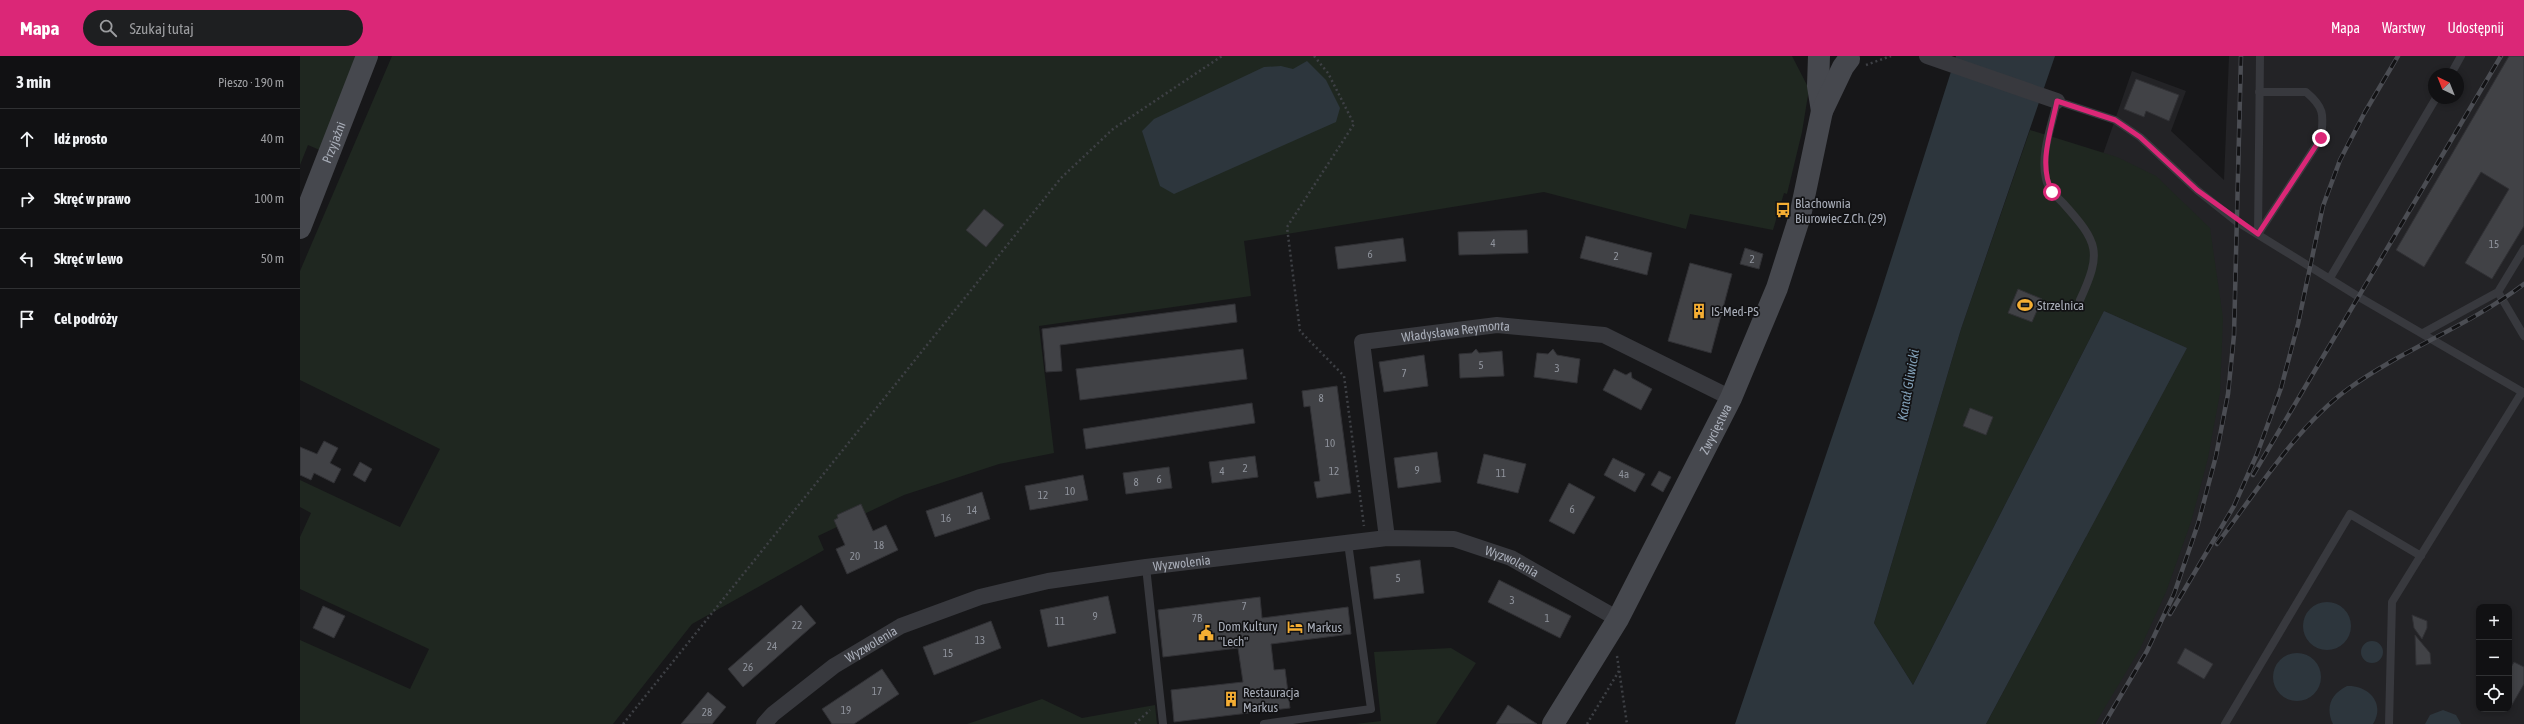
<!DOCTYPE html>
<html lang="pl">
<head>
<meta charset="utf-8">
<style>
  :root { --surface:#111113; --page:#1e1f21; --text:#f1f3f6; --muted:#9c9da0; --line:#303133; --accent:#db2777 }
  body { margin:0; font-family:"Asap Condensed",sans-serif; background:var(--page); color:var(--text) }
  .controls { position:absolute; right:12px; bottom:12px; display:grid; overflow:hidden; border-radius:8px; box-shadow:0 2px 6px #0003 }
  .controls button { width:36px; height:36px; display:grid; place-items:center; padding:0; border:0; border-bottom:1px solid var(--line); background:var(--surface); color:var(--text); font:20px sans-serif }
  .compass { position:absolute; left:2128px; top:12px; width:36px; height:36px; border-radius:50%; background:var(--surface); box-shadow:0 2px 6px #0003; rotate:317deg }
  .stop { position:absolute; width:12px; height:12px; margin:-9px; border:3px solid #db2777; border-radius:50%; background:#fff }
  .stop.end { background:#db2777; border-color:#fff; box-shadow:0 1px 4px #0008 }
  .list { margin:0; padding:0; list-style:none }
  h2 { display:flex; justify-content:space-between; align-items:center; height:52px; margin:0; padding:0 16px; font-size:17px }
  h2 small { font-size:13px; font-weight:400; color:var(--muted) }
  .list li { display:grid; grid-template-columns:26px 1fr auto; gap:12px; align-items:center; box-sizing:border-box; height:60px; padding:0 16px; border-top:1px solid var(--line) }
  .list b { display:block; font-size:15px; white-space:nowrap }
  .list em { font-size:13px; font-style:normal; color:var(--muted) }
  .icon { flex:none; width:22px; height:22px; fill:none; stroke:currentColor; stroke-width:2; stroke-linecap:round; stroke-linejoin:round }
  .map { position:relative; flex:none; width:2224px; height:668px; overflow:hidden }
  header { display:flex; align-items:center; gap:24px; box-sizing:border-box; height:56px; padding:0 20px; background:var(--accent); color:#fff }
  header strong { font-size:19px }
  nav { display:flex; gap:22px; margin-inline-start:auto; font-size:14px }
  .search { width:280px; height:36px; background:var(--page); display:flex; align-items:center; gap:10px; box-sizing:border-box; padding:0 14px; border-radius:22px; color:var(--muted); font-size:15px }
  main { display:flex }
  aside { flex:1; background:var(--surface) }
  .map>svg:first-child { display:block }
  .built { fill:#232326; fill-rule:evenodd }
  .green { fill:#1f2720 }
  .water { fill:#2d363d }
  .building { fill:#414246; stroke:#313135 }
  .lines { fill:none; stroke-linecap:round; stroke-linejoin:round }
  .path { stroke:#3e4045; stroke-width:2.5; stroke-dasharray:2 3; stroke-linecap:butt }
  .lane { stroke:#38393e; stroke-width:8 }
  .street { stroke:#38393e; stroke-width:16 }
  .secondary { stroke:#46484e; stroke-width:22 }
  .rail-casing { stroke:#4b4d53; stroke-width:4.5 }
  .rail { stroke:#121214; stroke-width:3; stroke-dasharray:9; stroke-linecap:butt }
  .route { stroke:#db2777; stroke-width:5 }
  .labels { text-anchor:middle; dominant-baseline:central; stroke-width:3.5; stroke-linejoin:round; paint-order:stroke }
  .number-label { font-size:11px; fill:#8f939c }
  .street-label { font-size:13px; fill:#a9aeb9; stroke:#121214 }
  .poi-label { font-size:13px; fill:#a9aeb9; stroke:#121214; text-anchor:start }
  .water-label { font-size:14px; font-style:italic; fill:#7f9db4; stroke:#121214 }
</style>
</head>
<body>
<header>
<strong>Mapa</strong>
<div class="search"><svg class="icon" aria-label="search" viewBox="0 0 24 24"><circle cx="10" cy="10" r="6"/><path d="M15 15l6 6"/></svg>Szukaj tutaj</div>
<nav><a>Mapa</a><a>Warstwy</a><a>Udostępnij</a></nav>
</header>
<main>
<aside>
<h2>3 min<small>Pieszo · 190 m</small></h2>
<ul class="list">
<li><svg class="icon" aria-label="ahead" viewBox="0 0 24 24"><path d="M12 20V5M6 11l6-6 6 6"/></svg><div><b>Idź prosto</b></div><em>40 m</em></li>
<li><svg class="icon" aria-label="right" viewBox="0 0 24 24"><path d="M7 20v-9h11M14 6l5 5-5 5"/></svg><div><b>Skręć w prawo</b></div><em>100 m</em></li>
<li><svg class="icon" aria-label="left" viewBox="0 0 24 24"><path d="M17 20v-9H6M10 6l-5 5 5 5"/></svg><div><b>Skręć w lewo</b></div><em>50 m</em></li>
<li><svg class="icon" aria-label="arrive" viewBox="0 0 24 24"><path d="M6 21V4h12l-3 4 3 4H6"/></svg><div><b>Cel podróży</b></div></li>
</ul>
</aside>
<div class="map">
<svg width="2224" height="668" viewBox="0 0 2224 668">
  <rect width="100%" height="100%" fill="#171719"/>
  <!-- built -->
  <path class="built" d="M 1929,0 L 2224,0 L 2224,668 L 1778,668 L 1802,101 L 1832,15 L 1886,35 L 1871,75 L 1924,124 ZM 2134,18 L 2158,18 L 2158,42 L 2134,42 ZM 2179,551 L 2209,551 L 2209,653 L 2179,653 Z"/>
  <!-- green -->
  <path class="green" d="M 0,0 L 67,0 L 29,98 L 8,89 L 0,109 Z
    M 92,0 L 1492,0 L 1509,33 L 1502,76 L 1487,138 L 1484,137 L 1473,174 L 1390,158 L 1386,173 L 1244,136 L 944,185 L 951,240 L 739,270 L 754,397 L 699,408 L 604,439 L 518,480 L 524,494 L 392,568 L 313,668 L 0,668 L 0,584 L 110,633 L 129,593 L 0,533 L 0,481 L 11,457 L 0,451 L 0,424 L 100,471 L 140,393 L 0,324 L 0,215 Z
    M 1730,74 L 1817,101 L 1856,120 L 1910,172 L 1923,262 L 1920,337 L 1908,402 L 1891,466 L 1866,536 L 1840,593 L 1795,668 L 1686,668 L 1887,292 L 1804,255 L 1613,629 L 1574,567 L 1661,273 Z
    M 1151,592 L 1176,607 L 1136,668 L 1055,668 L 1081,665 L 1074,596 Z
    M 742,643 L 782,662 L 855,649 L 857,668 L 667,668 Z"/>
  <!-- water -->
  <path class="water" d="M 1656,0 L 1755,0 L 1661,273 L 1574,567 L 1613,629 L 1804,255 L 1887,292 L 1686,668 L 1435,668 L 1576,251 Z
    M 1007,5 L 1026,24 L 1040,52 L 1036,66 L 874,138 L 860,130 L 842,75 L 854,63 L 964,11 L 981,10 L 993,13 Z
    M2003 570a24 24 0 1 1 48 0a24 24 0 1 1-48 0Z
    M2061 596a11 11 0 1 1 22 0a11 11 0 1 1-22 0Z
    M1973 621a24 24 0 1 1 48 0a24 24 0 1 1-48 0Z
    M 2047,630 C 2068,629 2086,647 2073,668 L 2033,668 C 2025,651 2031,638 2047,630 Z
    M 2143,654 L 2156,659 L 2161,668 L 2125,668 L 2130,659 Z"/>
  <!-- building -->
  <path class="building" d="M 2209,0 L 2224,0 L 2224,170 L 2192,223 L 2165,207 L 2209,133 L 2181,116 L 2124,211 L 2096,194 Z
    M 1836,23 L 1879,39 L 1869,65 L 1846,55 L 1844,61 L 1824,53 Z
    M 684,153 L 704,169 L 686,191 L 666,174 Z
    M 1227,174 L 1228,197 L 1159,199 L 1158,176 Z
    M 1286,180 L 1352,197 L 1347,219 L 1280,202 Z
    M 1103,182 L 1106,205 L 1038,213 L 1035,191 Z
    M 1445,192 L 1463,198 L 1459,213 L 1440,208 Z
    M 1390,207 L 1432,218 L 1411,297 L 1368,285 Z
    M 1718,233 L 1742,243 L 1732,266 L 1708,257 Z
    M 935,248 L 937,266 L 760,289 L 762,315 L 746,316 L 742,273 Z
    M 943,293 L 947,323 L 780,344 L 776,313 Z
    M 1176,293 L 1179,297 L 1202,295 L 1204,320 L 1160,322 L 1159,298 L 1172,297 Z
    M 1253,293 L 1257,299 L 1280,303 L 1277,327 L 1234,321 L 1237,297 L 1248,298 Z
    M 1124,299 L 1128,330 L 1084,336 L 1079,306 Z
    M 1314,313 L 1326,319 L 1331,316 L 1332,322 L 1352,333 L 1341,354 L 1303,334 Z
    M 1037,330 L 1051,437 L 1017,442 L 1014,426 L 1020,425 L 1010,350 L 1004,351 L 1002,335 Z
    M 952,347 L 955,367 L 786,393 L 783,373 Z
    M 1670,352 L 1693,361 L 1686,379 L 1663,370 Z
    M 24,385 L 38,392 L 30,407 L 41,413 L 34,427 L 14,417 L 11,424 L 0,419 L 0,391 L 17,398 Z
    M 1137,396 L 1141,426 L 1098,432 L 1094,402 Z
    M 1184,398 L 1226,408 L 1218,437 L 1177,427 Z
    M 955,400 L 958,421 L 912,427 L 909,406 Z
    M 1313,402 L 1345,418 L 1335,436 L 1304,419 Z
    M 60,406 L 72,413 L 65,426 L 53,419 Z
    M 869,411 L 872,432 L 826,438 L 823,417 Z
    M 1359,415 L 1371,421 L 1363,436 L 1351,429 Z
    M 783,419 L 788,444 L 730,454 L 725,430 Z
    M 1269,427 L 1295,441 L 1274,478 L 1249,465 Z
    M 682,436 L 690,463 L 635,481 L 626,455 Z
    M 561,448 L 573,475 L 586,469 L 598,494 L 547,518 L 536,493 L 545,489 L 534,464 L 538,462 L 537,459 Z
    M 1120,504 L 1124,537 L 1074,543 L 1070,511 Z
    M 1199,524 L 1271,560 L 1260,582 L 1188,546 Z
    M 808,540 L 816,577 L 748,591 L 740,554 Z
    M 960,541 L 962,562 L 1048,551 L 1051,578 L 971,588 L 974,614 L 985,613 L 990,652 L 874,666 L 871,634 L 943,626 L 938,592 L 863,601 L 858,554 Z
    M 501,549 L 516,567 L 443,631 L 428,613 Z
    M 23,550 L 45,560 L 34,582 L 13,572 Z
    M 2112,559 L 2127,565 L 2127,572 L 2122,583 L 2114,572 Z
    M 691,565 L 701,592 L 634,619 L 623,591 Z
    M 2115,579 L 2130,597 L 2131,608 L 2116,609 Z
    M 1885,592 L 1913,608 L 1904,623 L 1877,607 Z
    M 2214,606 L 2224,611 L 2224,628 L 2209,654 L 2209,615 Z
    M 582,613 L 599,638 L 554,668 L 532,668 L 522,653 Z
    M 408,636 L 426,651 L 412,668 L 381,668 Z
    M 1208,649 L 1237,668 L 1196,668 Z"/>
  <g class="lines">
    <!-- path -->
    <path class="path" d="M 1014,0 L 1028,17 L 1054,68 L 987,171 L 1000,275 L 1044,320 L 1064,470
      M 1566,9 L 1591,0
      M 1317,600 L 1327,668
      M 323,668 L 761,122 L 813,73 L 922,0
      M 835,668 L 850,654
      M 1287,668 L 1319,615"/>
    <!-- lane -->
    <path class="lane" d="M 2151,18 L 2161,0
      M 1959,36 L 2006,36 C 2024,51 2024,58 2021,82 L 1958,178 L 1960,0
      M 2224,193 L 2198,236 L 2224,280
      M 2030,222 L 2136,42
      M 1780,244 C 1802,196 1799,187 1763,147 C 1756,140 1748,133 1746,123 C 1740,98 1752,69 1757,45 L 1815,64 L 1840,81 L 1897,134 L 1936,165 L 2059,241 L 2224,337
      M 2123,277 L 2198,236
      M 846,511 L 863,668
      M 964,668 L 1071,653 L 1048,487
      M 1925,668 L 2050,458 L 2121,500
      M 2089,668 L 2092,546 L 2222,336"/>
    <!-- street -->
    <g class="street">
      <path d="M 1627,0 L 1757,45"/>
      <path id="s1" d="M 1087,482 L 1062,286 L 1197,269 L 1304,279 L 1431,342"/>
      <path id="s2" d="M 464,668 L 473,658 L 534,610 L 601,570 L 680,541 L 748,525 L 846,511 L 1087,482 L 1154,483 L 1211,502 L 1318,563"/>
    </g>
    <!-- secondary -->
    <g class="secondary">
      <path d="M 1519,0 L 1518,30 L 1522,55"/>
      <path id="s3" d="M 0,172 L 67,0"/>
      <path id="s4" d="M 1253,668 L 1318,563 L 1431,342 L 1477,232 L 1500,160 L 1522,55 L 1543,11 L 1549,3"/>
    </g>
    <defs>
      <path id="rail" d="M 1953,419 L 2201,0
        M 1917,488 C 1954,439 1998,369 2048,333 C 2103,293 2169,270 2224,228
        M 1870,558 L 1934,450 L 1957,398 L 1981,332 L 1998,268 L 2023,150 L 2040,104 L 2065,56 L 2098,0
        M 1804,668 L 1847,595 L 1874,538 L 1898,468 L 1916,400 L 1928,338 L 1934,279 L 1941,0"/>
    </defs>
    <!-- rail casing -->
    <use href="#rail" class="rail-casing"/>
    <!-- rail -->
    <use href="#rail" class="rail"/>
  </g>
  <g class="lines">
    <!-- route -->
    <path class="route" d="M 1752,136 C 1738,107 1751,75 1757,45 L 1815,64 L 1840,81 L 1897,134 L 1958,178 L 2021,82"/>
  </g>
  <!-- icons -->
  <defs>
    <symbol id="bus-bare" viewBox="-9 -9 18 18"><path d="M-5-6H5V4H4V6H2V4H-2V6H-4V4H-5ZM-3.5-4V0h7V-4ZM-3.5 1.2v1.5H-2V1.2ZM2 1.2v1.5H3.5V1.2Z" fill="#f5ae33" stroke="#121214" stroke-width="2.5" paint-order="stroke"/></symbol>
    <symbol id="stadium-bare" viewBox="-9 -9 18 18"><path d="M0-5a6.5 5 0 1 0 0 10a6.5 5 0 1 0 0-10ZM-3.5-1.8h7v3.6h-7Z" fill="#f5ae33" stroke="#121214" stroke-width="2.5" paint-order="stroke"/></symbol>
    <symbol id="building-bare" viewBox="-9 -9 18 18"><path d="M-4-6H4V6H1V3H-1V6H-4ZM-2.5-4.3h1.7v1.8h-1.7ZM.8-4.3h1.7v1.8H.8ZM-2.5-1h1.7V.8h-1.7ZM.8-1h1.7V.8H.8Z" fill="#f5ae33" stroke="#121214" stroke-width="2.5" paint-order="stroke"/></symbol>
    <symbol id="hotel-bare" viewBox="-9 -9 18 18"><path d="M-6-4.5h1.5V1H6V5H4.5V3h-9V5H-6ZM-4 0a1.8 1.8 0 1 1 3.6 0ZM.5 0V-2.5h3Q6-2.5 6 0Z" fill="#f5ae33" stroke="#121214" stroke-width="2.5" paint-order="stroke"/></symbol>
    <symbol id="civic-bare" viewBox="-9 -9 18 18"><path d="M-.6-6.5H3V-4.5H.6V-3L4-1V1h2V6H-6V1h2V-1L-.6-3ZM-1.2 2.5V6h2.4V2.5Z" fill="#f5ae33" stroke="#121214" stroke-width="2.5" paint-order="stroke"/></symbol>
  </defs>
  <g fill-rule="evenodd">
    <use href="#bus-bare" x="1472" y="143" width="22" height="22"/>
    <use href="#stadium-bare" x="1714" y="238" width="22" height="22"/>
    <use href="#building-bare" x="1388" y="244" width="22" height="22"/>
    <use href="#hotel-bare" x="984" y="560" width="22" height="22"/>
    <use href="#civic-bare" x="895" y="566" width="22" height="22"/>
    <use href="#building-bare" x="920" y="632" width="22" height="22"/>
  </g>
  <g class="labels">
    <!-- number labels -->
    <g class="number-label">
      <text x="1193" y="187">4</text>
      <text x="2194" y="188">15</text>
      <text x="1070" y="198">6</text>
      <text x="1316" y="200">2</text>
      <text x="1452" y="203">2</text>
      <text x="1181" y="309">5</text>
      <text x="1257" y="312">3</text>
      <text x="1104" y="317">7</text>
      <text x="1021" y="342">8</text>
      <text x="1030" y="387">10</text>
      <text x="945" y="412">2</text>
      <text x="1117" y="414">9</text>
      <text x="922" y="415">4</text>
      <text x="1034" y="415">12</text>
      <text x="1201" y="417">11</text>
      <text x="1324" y="418">4a</text>
      <text x="859" y="423">6</text>
      <text x="836" y="426">8</text>
      <text x="770" y="435">10</text>
      <text x="743" y="439">12</text>
      <text x="1272" y="453">6</text>
      <text x="672" y="454">14</text>
      <text x="646" y="462">16</text>
      <text x="579" y="489">18</text>
      <text x="555" y="500">20</text>
      <text x="1098" y="522">5</text>
      <text x="1212" y="544">3</text>
      <text x="944" y="550">7</text>
      <text x="795" y="560">9</text>
      <text x="897" y="562">7B</text>
      <text x="1247" y="562">1</text>
      <text x="760" y="565">11</text>
      <text x="497" y="569">22</text>
      <text x="680" y="584">13</text>
      <text x="472" y="590">24</text>
      <text x="648" y="597">15</text>
      <text x="448" y="611">26</text>
      <text x="577" y="635">17</text>
      <text x="546" y="654">19</text>
      <text x="407" y="656">28</text>
    </g>
    <!-- street labels -->
    <g class="street-label">
      <text stroke="none"><textPath href="#s3" startOffset="92">Przyjaźni</textPath></text>
      <text stroke="none"><textPath href="#s1" startOffset="292">Władysława Reymonta</textPath></text>
      <text stroke="none"><textPath href="#s4" startOffset="337">Zwycięstwa</textPath></text>
      <text stroke="none"><textPath href="#s2" startOffset="794">Wyzwolenia</textPath></text>
      <text stroke="none"><textPath href="#s2" startOffset="458">Wyzwolenia</textPath></text>
      <text stroke="none"><textPath href="#s2" startOffset="134">Wyzwolenia</textPath></text>
    </g>
    <!-- poi labels -->
    <g class="poi-label">
      <text x="1495" y="147">Blachownia<tspan x="1495" dy="15">Biurowiec Z.Ch. (29)</tspan></text>
      <text x="1737" y="249">Strzelnica</text>
      <text x="1411" y="255">IS-Med-PS</text>
      <text x="918" y="570">Dom Kultury<tspan x="918" dy="15">"Lech"</tspan></text>
      <text x="1007" y="571">Markus</text>
      <text x="943" y="636">Restauracja<tspan x="943" dy="15">Markus</tspan></text>
    </g>
    <!-- water labels -->
    <g class="water-label">
      <text transform="translate(1608 329) rotate(-80)">Kanał Gliwicki</text>
    </g>
  </g>
</svg>
<div class="controls">
<button>+</button>
<button>−</button>
<button><svg class="icon" aria-label="locate" viewBox="0 0 24 24"><circle cx="12" cy="12" r="6"/><path d="M12 2v4M12 18v4M2 12h4M18 12h4"/></svg></button>
</div>
<svg class="compass" viewBox="-18 -18 36 36"><path d="M0-13l5 13h-10z" fill="#e53935"/><path d="M0 13l5-13h-10z" fill="#9c9da0"/></svg>
<div class="stop" style="left:1752px;top:136px"></div>
<div class="stop end" style="left:2021px;top:82px"></div>
</div>
</main>
</body>
</html>
